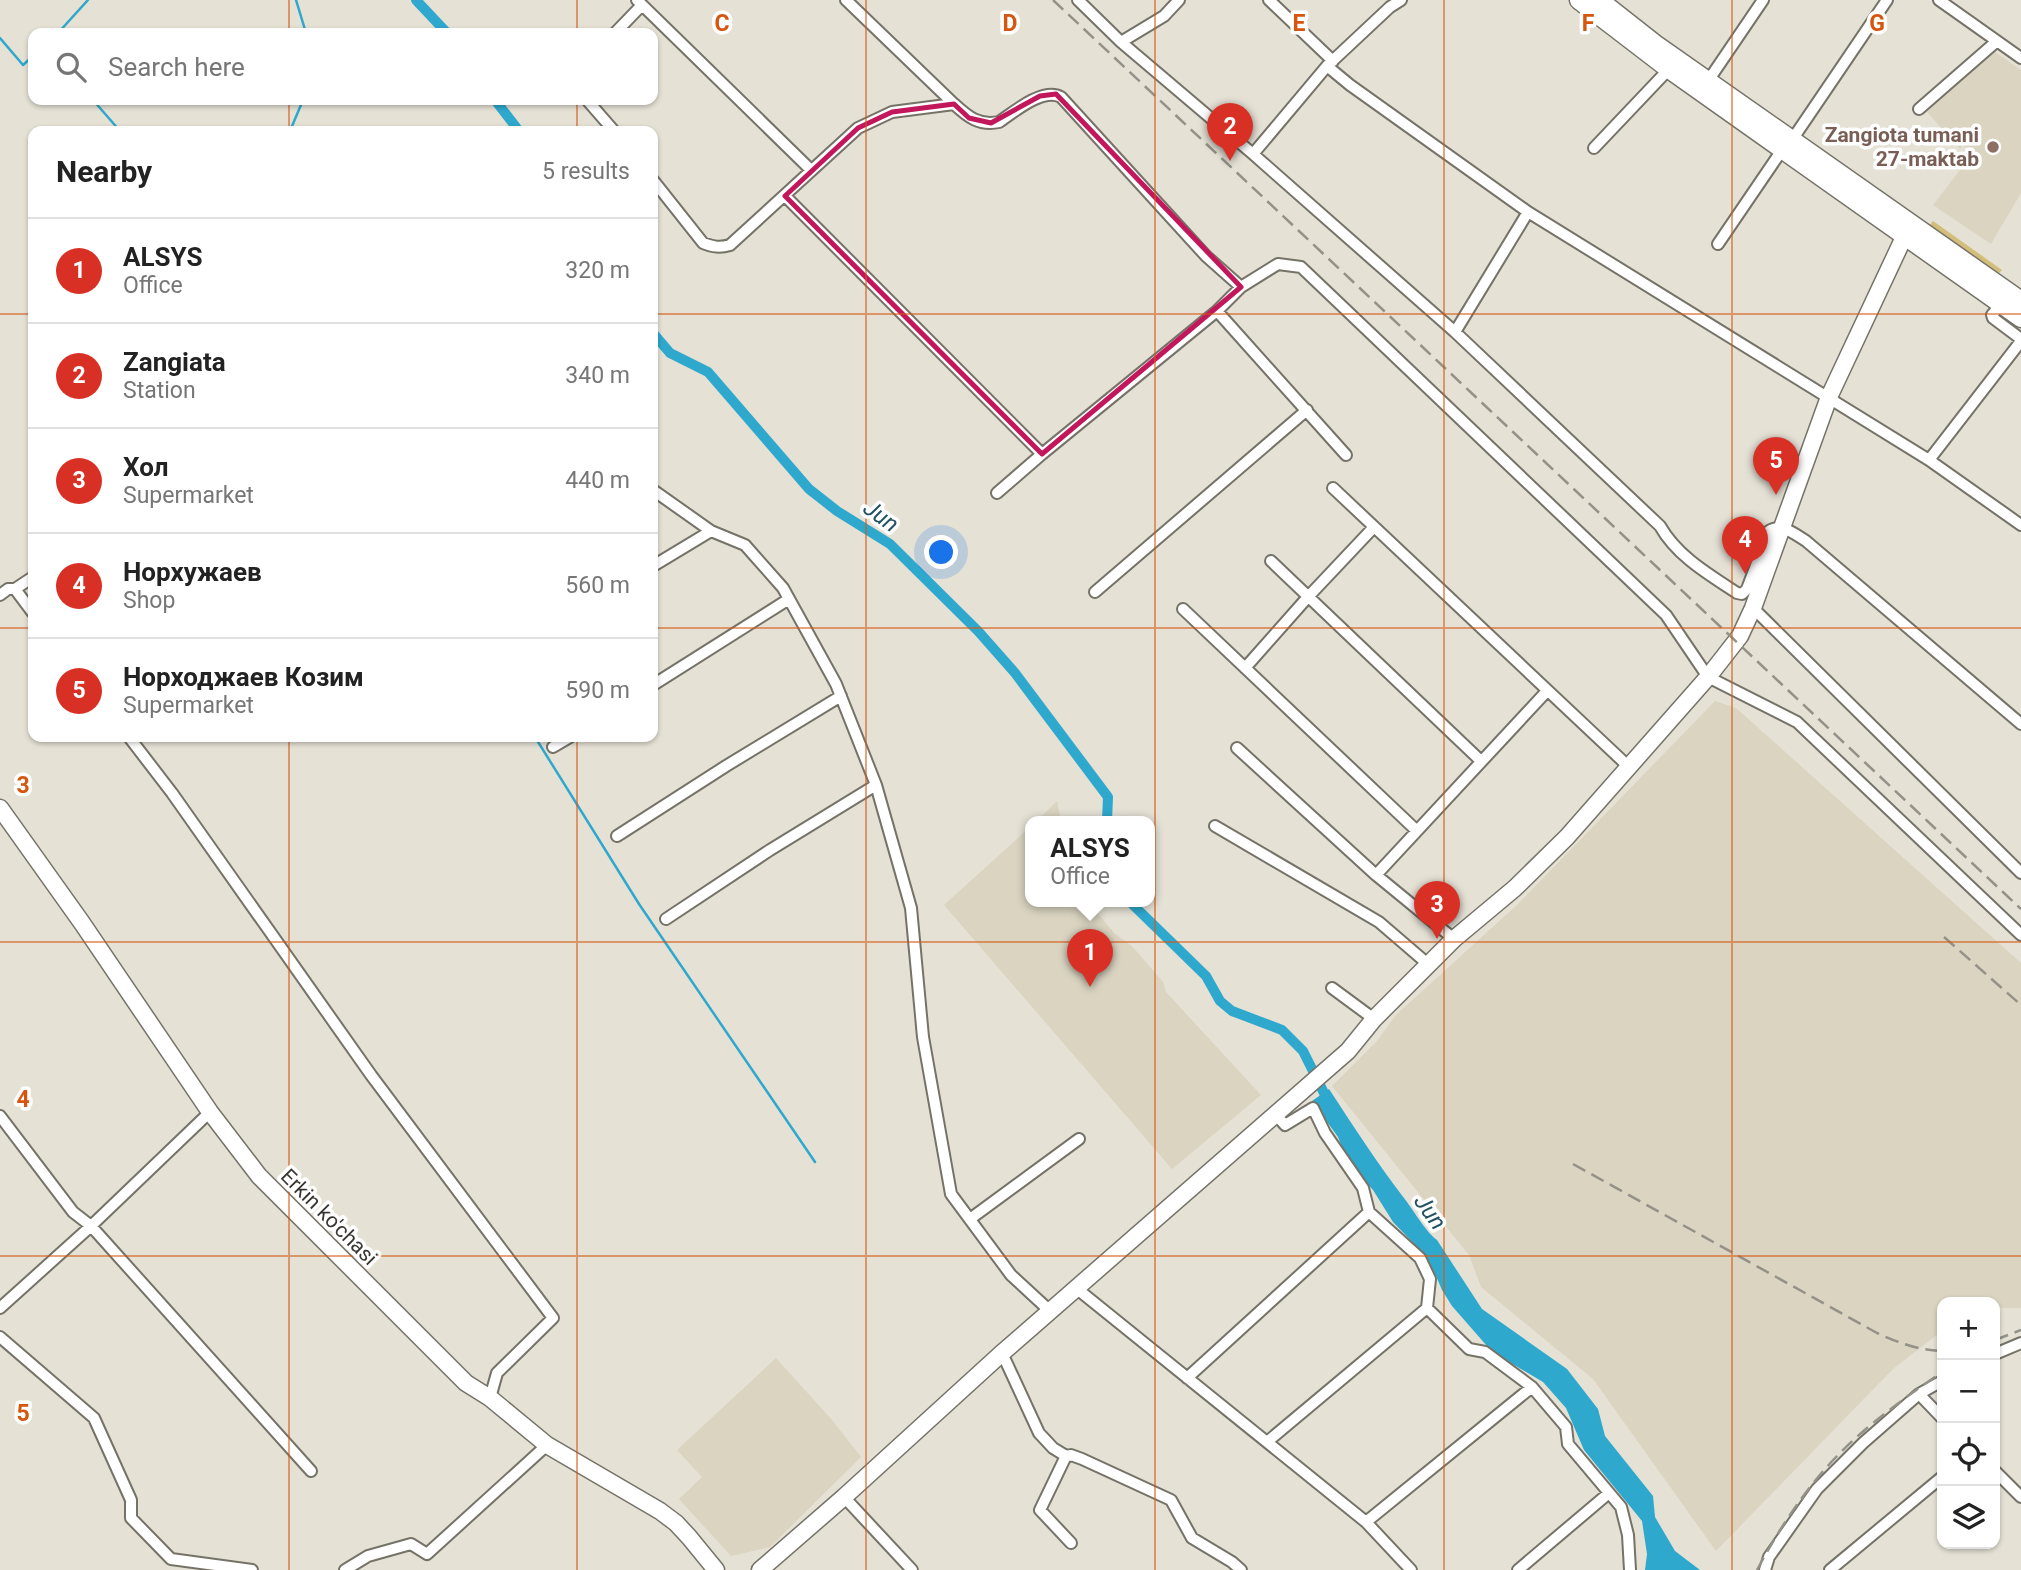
<!DOCTYPE html>
<html lang="en">
<head>
<meta charset="utf-8">
<style>
  :root { --surface:#fff; --page:#f2f2f2; --text:#222; --muted:#767676; --line:#e0e0e0; --accent:#d93025 }
  body { margin:0; font-family:Roboto,sans-serif; background:var(--page); color:var(--text) }
  .controls { position:absolute; right:21px; bottom:21px; display:grid; overflow:hidden; border-radius:14px; box-shadow:0 2px 5px #0004 }
  .controls button { width:63px; height:63px; display:grid; place-items:center; padding:0; border:0; border-bottom:2px solid var(--line); background:var(--surface); color:var(--text); font:35px sans-serif }
  .you { position:absolute; left:942px; top:553px; width:24px; height:24px; margin:-18px; border:5px solid #fff; border-radius:50%; background:#1a73e8; box-shadow:0 0 0 10px #1a73e833 }
  .badge { display:grid; place-items:center; width:46px; height:46px; border-radius:50%; background:var(--accent); color:#fff; font-size:23px; font-weight:700 }
  .pin { position:absolute; translate:-50% -58px; filter:drop-shadow(0 2px 4px #0008) }
  .pin::after { content:''; position:absolute; top:37px; width:24px; height:21px; background:inherit; clip-path:polygon(0 0,100% 0,50% 100%) }
  .popup { position:absolute; left:1025px; top:816px; width:130px; height:91px; box-sizing:border-box; display:grid; place-content:center; border-radius:14px; background:var(--surface); filter:drop-shadow(0 2px 5px #0005); font-size:23px; white-space:nowrap; color:var(--muted) }
  .popup b { font-size:26px; color:var(--text) }
  .popup::after { content:''; position:absolute; left:50%; top:100%; margin-left:-14px; border:14px solid transparent; border-top-color:var(--surface) }
  .list { margin:0; padding:0; list-style:none }
  h2 { display:flex; justify-content:space-between; align-items:center; height:91px; margin:0; padding:0 28px; font-size:30px }
  h2 small { font-size:23px; font-weight:400; color:var(--muted) }
  .list li { display:grid; grid-template-columns:46px 1fr auto; gap:21px; align-items:center; box-sizing:border-box; height:105px; padding:0 28px; border-top:2px solid var(--line) }
  .list b { display:block; font-size:26px; white-space:nowrap }
  .list p { margin:0; font-size:23px; white-space:nowrap; color:var(--muted) }
  .list em { font-size:23px; font-style:normal; color:var(--muted) }
  .icon { flex:none; width:38px; height:38px; fill:none; stroke:currentColor; stroke-width:2; stroke-linecap:round; stroke-linejoin:round }
  .map { position:relative; flex:none; width:2021px; height:1570px; overflow:hidden }
  .search { position:absolute; background:var(--surface); box-shadow:0 2px 5px #0004; left:28px; top:28px; width:630px; height:77px; display:flex; align-items:center; gap:18px; box-sizing:border-box; padding:0 24px; border-radius:14px; color:var(--muted); font-size:26px }
  .panel { position:absolute; background:var(--surface); box-shadow:0 2px 5px #0004; left:28px; top:126px; width:630px; height:616px; border-radius:14px }
  .map>svg:first-child { display:block }
  .built { fill:#dad4c1 }
  .green { fill:#d3be79 }
  .water { fill:#2fa8ce }
  .lines { fill:none; stroke-linecap:round; stroke-linejoin:round }
  .stream { stroke:#2fa8ce; stroke-width:2.5 }
  .canal { stroke:#2fa8ce; stroke-width:10 }
  .minor-casing { stroke:#757267; stroke-width:14 }
  .secondary-casing { stroke:#757267; stroke-width:19 }
  .primary-casing { stroke:#757267; stroke-width:21 }
  .minor { stroke:#fff; stroke-width:10 }
  .secondary { stroke:#fff; stroke-width:16 }
  .primary { stroke:#fff; stroke-width:18 }
  .rail { stroke:#949188; stroke-width:2.5; stroke-dasharray:14 7; stroke-linecap:butt }
  .marked { fill:none; stroke:#c2185b; stroke-width:5; stroke-linejoin:round }
  .grid { fill:none; stroke:#d65610; stroke-width:2; stroke-opacity:0.55 }
  .education-dot { fill:#8d6e63; stroke:#fff; stroke-width:2.5 }
  .labels { text-anchor:middle; dominant-baseline:central; stroke-width:7; stroke-linejoin:round; paint-order:stroke }
  .education-label { font-size:21px; font-weight:bold; fill:#785e54; stroke:#fff; text-anchor:end }
  .street-label { font-size:21px; fill:#383631; stroke:#fff }
  .water-label { font-size:23px; font-style:italic; fill:#225263; stroke:#fff }
  .grid-label { font-size:23px; text-anchor:middle; font-weight:bold; fill:#d65610; stroke:#fff; stroke-width:7; stroke-linejoin:round; paint-order:stroke }
</style>
</head>
<body>
<div class="map">
<svg width="2021" height="1570" viewBox="0 0 2021 1570">
  <rect width="100%" height="100%" fill="#e5e1d5"/>
  <!-- built -->
  <path class="built" d="M 1992,50 L 2021,70 L 2021,193 L 1991,244 L 1933,205 L 1973,153 L 1963,145 L 1960,149 L 1927,112 Z
    M 1715,701 L 1736,708 L 2021,963 L 2021,1308 L 1995,1308 L 1995,1302 L 1942,1302 L 1942,1331 L 1893,1369 L 1716,1551 L 1593,1379 L 1481,1287 L 1469,1255 L 1332,1086 L 1376,1042 L 1396,1015 L 1518,904 Z
    M 1057,801 L 1061,821 L 1037,821 Z
    M 1030,827 L 1030,901 L 1088,901 L 1114,933 L 1132,946 L 1163,982 L 1166,992 L 1261,1095 L 1172,1169 L 944,905 Z
    M 776,1358 L 832,1420 L 861,1457 L 770,1547 L 731,1556 L 679,1499 L 702,1477 L 677,1450 Z"/>
  <!-- green -->
  <path class="green" d="M 1933,221 L 2002,270 L 1999,273 L 1930,225 Z"/>
  <!-- water -->
  <path class="water" d="M 1329,1089 C 1354,1127 1379,1166 1407,1202 C 1415,1213 1427,1233 1437,1240 L 1482,1309 L 1567,1369 L 1598,1409 L 1605,1436 L 1653,1496 L 1655,1517 L 1675,1551 L 1700,1570 L 1645,1570 L 1647,1554 L 1642,1521 L 1584,1450 L 1566,1408 L 1543,1382 L 1504,1359 L 1487,1346 L 1452,1306 L 1442,1290 L 1436,1276 L 1423,1253 L 1393,1222 L 1373,1190 L 1348,1163 L 1338,1137 L 1312,1101 Z"/>
  <g class="lines">
    <!-- stream -->
    <path class="stream" d="M 296,0 L 306,33
      M 58,33 L 88,0
      M 0,38 L 23,65 L 33,56
      M 93,100 L 120,131
      M 290,131 L 303,100
      M 535,737 L 639,904 L 815,1162"/>
    <!-- canal -->
    <path class="canal" d="M 416,0 L 447,33
      M 495,100 L 519,131
      M 653,333 L 670,353 L 708,372 L 809,489 L 837,511 L 890,544 L 978,631 L 1015,673 L 1108,797 L 1107,821
      M 1129,901 L 1206,976 L 1220,1001 L 1232,1011 L 1282,1030 L 1303,1051 L 1329,1103"/>
    <defs>
      <path id="minor" d="M 637,0 L 811,170
        M 846,0 L 954,104
        M 1078,0 L 1121,42 L 1253,154 L 1455,332 L 1660,526 C 1677,556 1708,574 1737,593 L 1742,594 L 1747,589 L 1769,531 C 1782,523 1793,533 1806,541 L 2021,724
        M 1269,0 L 1333,61
        M 1939,0 L 2021,58
        M 615,33 L 642,5
        M 1121,42 L 1164,16 L 1179,0
        M 1327,66 L 1350,85 L 1528,212 L 1929,460 L 2021,525
        M 1708,81 L 1763,0
        M 587,100 L 614,131
        M 1919,109 L 1997,41
        M 1792,140 L 1887,0
        M 1594,148 L 1669,69
        M 1253,154 L 1327,66 L 1390,7 L 1401,0
        M 653,180 L 703,243 C 713,247 720,248 730,245 L 858,128 L 892,112 L 954,104 C 968,117 979,126 999,122 C 1014,112 1043,87 1061,97 L 1206,256 L 1241,287
        M 785,196 L 1042,454
        M 1718,244 L 1782,150
        M 2001,304 L 1992,315 L 1993,318 L 2021,339
        M 1217,311 L 1346,455
        M 1455,332 L 1528,212
        M 1929,460 L 2021,341
        M 1333,488 L 1629,767
        M 653,490 L 711,531 L 745,545 L 783,588 L 836,684 L 876,785 L 911,908 L 923,1037 L 951,1194 L 1011,1275 L 1050,1311
        M 997,493 L 1042,454 L 1217,311 L 1241,287 L 1278,264 L 1301,267 L 1666,615 L 1708,677 L 1797,722 L 2021,935
        M 1271,561 L 1481,761
        M 653,566 L 711,531
        M 15,589 L 33,613
        M 1095,592 L 1307,410
        M 0,595 L 8,589 L 15,589 L 33,577
        M 1753,608 L 2021,873
        M 1183,609 L 1417,831
        M 1245,668 L 1307,598 L 1374,527
        M 653,685 L 789,599
        M 129,737 L 172,793 L 371,1075 L 553,1318 L 497,1373 L 490,1398
        M 553,747 L 570,737
        M 1237,748 L 1376,875 L 1454,939
        M 1215,826 L 1379,922 L 1429,965
        M 617,836 L 726,766 L 841,696
        M 1376,875 L 1547,691
        M 666,919 L 770,850 L 876,785
        M 1332,988 L 1374,1019
        M 0,1116 L 73,1212 L 91,1226 L 311,1471
        M 970,1219 L 1079,1139
        M 1076,1288 L 1366,1522 L 1411,1570
        M 0,1308 L 91,1226 L 210,1112
        M 1427,1308 L 1469,1349 L 1485,1352 L 1532,1387 L 1566,1427 L 1568,1444 L 1621,1507 L 1628,1535 L 1630,1570
        M 0,1337 L 94,1418 L 131,1500 L 131,1518 L 171,1559 L 252,1570
        M 1002,1353 L 1039,1433 L 1053,1448 L 1066,1456 L 1071,1455 L 1082,1459 L 1171,1500 L 1192,1538 L 1232,1562 L 1241,1570
        M 1995,1354 L 2021,1343
        M 1187,1378 L 1369,1212
        M 1919,1394 L 1942,1418
        M 1267,1442 L 1427,1308 L 1430,1279 L 1420,1258 L 1369,1212 L 1363,1188 L 1325,1133 L 1313,1108 L 1285,1125 L 1276,1115
        M 1066,1456 L 1040,1510 L 1071,1543
        M 1995,1471 L 2021,1497
        M 844,1497 L 912,1570
        M 1366,1522 L 1532,1387
        M 345,1570 L 368,1556 L 411,1544 L 427,1554 L 547,1445
        M 1518,1570 L 1609,1493
        M 1765,1570 L 1769,1557 L 1817,1489 L 1863,1443 L 1919,1394 L 1942,1381
        M 1830,1570 L 1942,1477"/>
      <path id="secondary" d="M 0,808 L 82,923 L 210,1112 L 259,1176 L 466,1383 L 490,1398 L 547,1445 L 660,1511 L 676,1523 L 689,1537 L 716,1570
        M 760,1570 L 844,1497 L 1002,1353 L 1348,1051 L 1374,1019 L 1454,939 L 1515,888 L 1567,837 L 1708,677 L 1740,636 L 1753,608 L 1829,397 L 1905,235 L 1911,225"/>
      <path id="primary" d="M 1579,0 L 1669,69 L 2021,318
        M 1599,0 L 1655,44 L 2021,301"/>
    </defs>
    <!-- minor casing -->
    <use href="#minor" class="minor-casing"/>
    <!-- secondary casing -->
    <use href="#secondary" class="secondary-casing"/>
    <!-- primary casing -->
    <use href="#primary" class="primary-casing"/>
    <!-- minor -->
    <use href="#minor" class="minor"/>
    <!-- secondary -->
    <use href="#secondary" class="secondary"/>
    <!-- primary -->
    <use href="#primary" class="primary"/>
    <!-- rail -->
    <path class="rail" d="M 1053,0 L 2021,909
      M 1944,937 L 2021,1005
      M 1573,1164 L 1877,1333 C 1899,1343 1918,1350 1942,1351
      M 1995,1340 L 2021,1330
      M 1757,1570 C 1779,1529 1805,1489 1837,1456 C 1868,1424 1906,1397 1942,1372"/>
  </g>
  <!-- marked area -->
  <path class="marked" d="M 1056,94 L 1241,287 L 1042,454 L 785,196 L 858,128 L 892,112 L 954,104 L 969,118 L 991,123 L 1040,96 Z"/>
  <!-- grid -->
  <path class="grid" d="M 289,0 L 289,33M 577,0 L 577,33M 866,0 L 866,1570M 1155,0 L 1155,1570M 1444,0 L 1444,1570M 1732,0 L 1732,1570M 289,100 L 289,131M 577,100 L 577,131M 0,314 L 33,314M 653,314 L 2021,314M 0,628 L 33,628M 653,628 L 2021,628M 289,737 L 289,1570M 577,737 L 577,1570M 0,942 L 2021,942M 0,1256 L 2021,1256"/>
  <!-- markers -->
  <circle class="education-dot" cx="1993" cy="147" r="7"/>
  <g class="labels">
    <!-- education labels -->
    <g class="education-label">
      <text x="1979" y="135">Zangiota tumani<tspan x="1979" dy="24">27-maktab</tspan></text>
    </g>
    <!-- street labels -->
    <g class="street-label">
      <text transform="translate(329 1217) rotate(45)">Erkin ko'chasi</text>
    </g>
    <!-- water labels -->
    <g class="water-label">
      <text transform="translate(881 516) rotate(36)">Jun</text>
      <text transform="translate(1430 1212) rotate(55)">Jun</text>
    </g>
  </g>
  <g class="grid-label">
    <text x="722" y="31">C</text>
    <text x="1010" y="31">D</text>
    <text x="1299" y="31">E</text>
    <text x="1588" y="31">F</text>
    <text x="1877" y="31">G</text>
    <text x="23" y="793">3</text>
    <text x="23" y="1107">4</text>
    <text x="23" y="1421">5</text>
  </g>
</svg>
<div class="controls">
<button>+</button>
<button>−</button>
<button><svg class="icon" aria-label="locate" viewBox="0 0 24 24"><circle cx="12" cy="12" r="6"/><path d="M12 2v4M12 18v4M2 12h4M18 12h4"/></svg></button>
<button><svg class="icon" aria-label="layers" viewBox="0 0 24 24"><path d="M12 4l9 5-9 5-9-5zM3 14l9 5 9-5"/></svg></button>
</div>
<div class="you"></div>
<div class="pin badge" style="left:1090px;top:987px">1</div>
<div class="popup"><b>ALSYS</b>Office</div>
<div class="pin badge" style="left:1230px;top:161px">2</div>
<div class="pin badge" style="left:1437px;top:939px">3</div>
<div class="pin badge" style="left:1745px;top:574px">4</div>
<div class="pin badge" style="left:1776px;top:495px">5</div>
<div class="search"><svg class="icon" aria-label="search" viewBox="0 0 24 24"><circle cx="10" cy="10" r="6"/><path d="M15 15l6 6"/></svg>Search here</div>
<section class="panel">
<h2>Nearby<small>5 results</small></h2>
<ul class="list">
<li><span class="badge">1</span><div><b>ALSYS</b><p>Office</p></div><em>320 m</em></li>
<li><span class="badge">2</span><div><b>Zangiata</b><p>Station</p></div><em>340 m</em></li>
<li><span class="badge">3</span><div><b>Хол</b><p>Supermarket</p></div><em>440 m</em></li>
<li><span class="badge">4</span><div><b>Норхужаев</b><p>Shop</p></div><em>560 m</em></li>
<li><span class="badge">5</span><div><b>Норходжаев Козим</b><p>Supermarket</p></div><em>590 m</em></li>
</ul>
</section>
</div>
</body>
</html>
